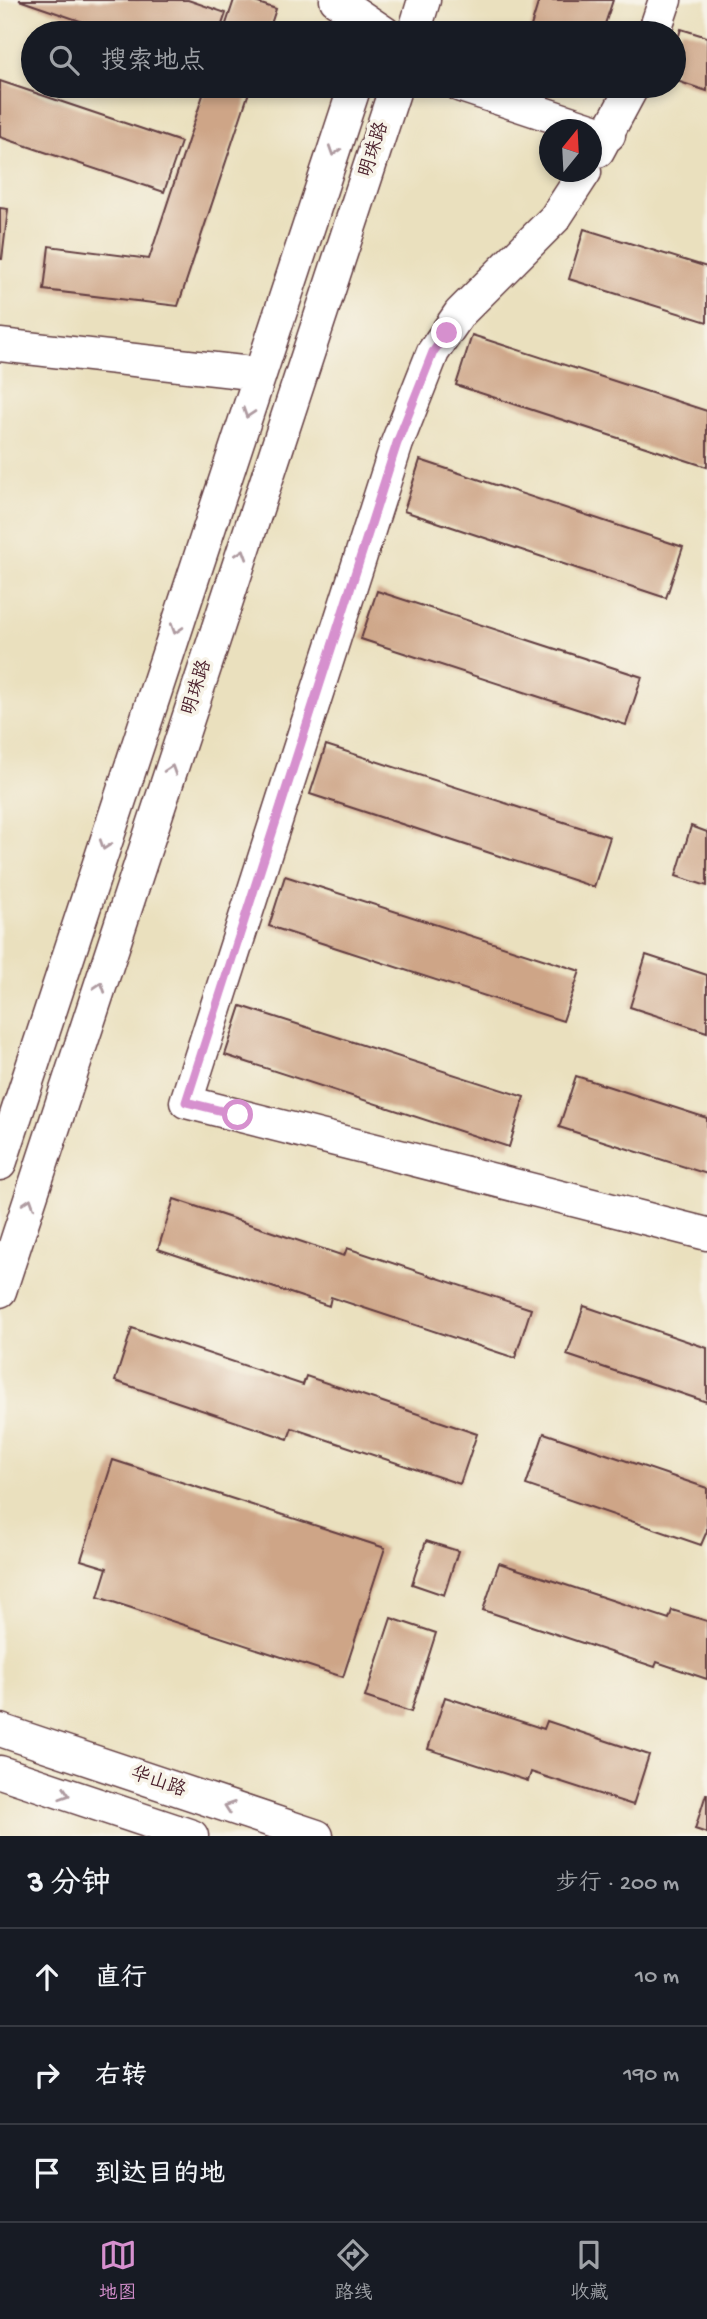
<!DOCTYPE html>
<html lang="zh">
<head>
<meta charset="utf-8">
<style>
  :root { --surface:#171b24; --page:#20242c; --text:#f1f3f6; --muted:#9ea1a6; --line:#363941; --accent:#d690ce }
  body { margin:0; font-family:"Gochi Hand","LXGW WenKai TC",sans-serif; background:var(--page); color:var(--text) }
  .compass { position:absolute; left:539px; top:119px; width:63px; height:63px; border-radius:50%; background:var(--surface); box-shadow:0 4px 10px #0003; rotate:18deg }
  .stop { position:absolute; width:21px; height:21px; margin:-16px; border:5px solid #d690ce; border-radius:50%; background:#fff }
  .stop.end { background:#d690ce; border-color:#fff; box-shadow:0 2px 7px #0008 }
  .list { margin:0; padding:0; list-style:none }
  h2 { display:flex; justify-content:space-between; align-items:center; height:91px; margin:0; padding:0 28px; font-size:30px }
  h2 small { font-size:23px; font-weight:400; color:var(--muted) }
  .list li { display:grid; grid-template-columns:46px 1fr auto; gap:21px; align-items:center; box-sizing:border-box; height:98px; padding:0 28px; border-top:2px solid var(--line) }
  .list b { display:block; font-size:26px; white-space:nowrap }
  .list em { font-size:23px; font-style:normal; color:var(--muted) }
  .icon { flex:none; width:38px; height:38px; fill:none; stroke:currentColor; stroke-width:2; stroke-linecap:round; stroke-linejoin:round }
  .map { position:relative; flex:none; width:707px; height:1836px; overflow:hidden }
  .search { position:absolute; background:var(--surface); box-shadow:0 4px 10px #0003; left:21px; right:21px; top:21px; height:77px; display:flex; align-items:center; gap:18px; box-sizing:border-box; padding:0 24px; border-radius:38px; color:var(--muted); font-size:26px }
  .sheet { height:385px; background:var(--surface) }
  nav { display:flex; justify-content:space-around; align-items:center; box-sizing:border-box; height:98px; border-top:2px solid var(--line); background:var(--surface); font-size:19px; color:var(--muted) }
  nav a { display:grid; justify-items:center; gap:4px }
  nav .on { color:var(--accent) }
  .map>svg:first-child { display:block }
  .building { fill:#cea587 }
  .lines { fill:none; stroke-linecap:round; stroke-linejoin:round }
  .minor-casing { stroke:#623c41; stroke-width:35 }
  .minor { stroke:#fff; stroke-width:32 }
  .oneway { stroke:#ae9aa0 }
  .route { stroke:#d690ce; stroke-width:9 }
  .labels { text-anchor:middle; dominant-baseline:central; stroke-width:7; stroke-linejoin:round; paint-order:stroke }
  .street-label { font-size:19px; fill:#4a1f2b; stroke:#f7f3e8 }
</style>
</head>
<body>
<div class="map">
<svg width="707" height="1836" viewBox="0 0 707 1836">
  <rect width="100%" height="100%" fill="#f7f3e8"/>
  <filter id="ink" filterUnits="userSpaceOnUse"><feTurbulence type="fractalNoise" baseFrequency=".0143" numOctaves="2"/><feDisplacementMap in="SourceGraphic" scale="14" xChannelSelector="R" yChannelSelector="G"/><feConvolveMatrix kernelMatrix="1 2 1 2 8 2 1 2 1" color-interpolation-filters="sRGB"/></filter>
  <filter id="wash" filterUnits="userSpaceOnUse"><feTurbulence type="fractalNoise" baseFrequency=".00686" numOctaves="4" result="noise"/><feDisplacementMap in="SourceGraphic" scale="28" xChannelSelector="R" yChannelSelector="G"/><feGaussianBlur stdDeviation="1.57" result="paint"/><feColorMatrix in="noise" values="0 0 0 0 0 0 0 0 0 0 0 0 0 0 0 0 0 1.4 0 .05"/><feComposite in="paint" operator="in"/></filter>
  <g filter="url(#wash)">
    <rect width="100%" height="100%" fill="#eae0be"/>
    <g id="blocks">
      <!-- building -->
      <path class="building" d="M 19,0 L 188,0 L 226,13 L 219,33 L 115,33 Z
        M 234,0 L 249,0 L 276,9 L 268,33 L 223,33 Z
        M 539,0 L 613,0 L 602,33 L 529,33 Z
        M 681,29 L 707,37 L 707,91 L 674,80 L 674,51 Z
        M 0,81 L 181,142 L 164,192 L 0,137 Z
        M 206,86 L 251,86 L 178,306 L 44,290 L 49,246 L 149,259 Z
        M 0,208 L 8,209 L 2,259 L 0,259 Z
        M 584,229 L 707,267 L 707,322 L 569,279 Z
        M 472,335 L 707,411 L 707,467 L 456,385 Z
        M 420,460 L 683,547 L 666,598 L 404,511 Z
        M 377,591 L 642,677 L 626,725 L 361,639 Z
        M 326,745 L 610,837 L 594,887 L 310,794 Z
        M 691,826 L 707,832 L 707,886 L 676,876 Z
        M 285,876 L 580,971 L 563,1021 L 269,926 Z
        M 646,955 L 707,975 L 707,1032 L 630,1007 Z
        M 241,1006 L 524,1097 L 509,1147 L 225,1055 Z
        M 576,1076 L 707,1118 L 707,1174 L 559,1127 Z
        M 174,1199 L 344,1256 L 347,1248 L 531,1309 L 515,1358 L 331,1297 L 329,1306 L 158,1249 Z
        M 584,1306 L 707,1348 L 707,1402 L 567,1355 Z
        M 132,1328 L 303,1385 L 306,1376 L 477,1434 L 460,1484 L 292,1428 L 288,1439 L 115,1381 Z
        M 544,1433 L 707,1488 L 707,1531 L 701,1545 L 526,1485 Z
        M 113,1460 L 385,1548 L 343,1677 L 98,1597 L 107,1568 L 81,1560 Z
        M 426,1541 L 458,1551 L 444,1595 L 412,1584 Z
        M 499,1563 L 669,1619 L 672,1610 L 707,1621 L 707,1679 L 657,1662 L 655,1667 L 483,1610 Z
        M 391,1618 L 436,1633 L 411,1712 L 365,1697 Z
        M 445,1697 L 544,1729 L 547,1721 L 649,1755 L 633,1805 L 531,1772 L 528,1781 L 428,1749 Z
        M 706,1794 L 707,1794 L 707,1833 L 695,1829 Z"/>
    </g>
  </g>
  <g filter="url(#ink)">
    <use href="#blocks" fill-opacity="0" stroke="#623c41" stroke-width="2"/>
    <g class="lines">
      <defs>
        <path id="minor" d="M 336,0 L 385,33
          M 414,33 L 424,0
          M 654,33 L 665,0
          M 461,86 L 609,135
          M 598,151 L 633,86
          M 585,172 L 555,218 L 460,313 L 433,352 L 397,443 L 186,1102 L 707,1234
          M 0,345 L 260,374
          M 0,1164 L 355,86
          M 0,1291 L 396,86
          M 0,1730 L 317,1836
          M 0,1772 L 192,1836"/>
      </defs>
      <!-- minor casing -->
      <use href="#minor" class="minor-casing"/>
      <!-- minor -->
      <use href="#minor" class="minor"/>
    </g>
    <!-- one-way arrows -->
    <defs><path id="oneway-chevron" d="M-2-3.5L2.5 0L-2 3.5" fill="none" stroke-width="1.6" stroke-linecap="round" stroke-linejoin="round" transform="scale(1.75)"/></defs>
    <g class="oneway">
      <use href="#oneway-chevron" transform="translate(334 151) rotate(108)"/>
      <use href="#oneway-chevron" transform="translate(248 413) rotate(108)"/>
      <use href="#oneway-chevron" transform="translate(242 554) rotate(-72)"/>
      <use href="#oneway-chevron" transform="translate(176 629) rotate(108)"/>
      <use href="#oneway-chevron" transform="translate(171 770) rotate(-72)"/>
      <use href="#oneway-chevron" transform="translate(105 845) rotate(108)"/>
      <use href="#oneway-chevron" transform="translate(100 987) rotate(-72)"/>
      <use href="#oneway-chevron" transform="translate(29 1203) rotate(-72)"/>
      <use href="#oneway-chevron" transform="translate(65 1794) rotate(18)"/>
      <use href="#oneway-chevron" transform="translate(229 1807) rotate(-161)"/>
    </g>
  </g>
  <g class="lines" filter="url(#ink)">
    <!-- route -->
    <path class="route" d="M 238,1115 L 186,1102 L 397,443 L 433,352 L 447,333"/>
  </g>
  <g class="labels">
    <!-- street labels -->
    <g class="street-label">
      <text transform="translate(375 150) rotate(-72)">明珠路</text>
      <text transform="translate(198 688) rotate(-72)">明珠路</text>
      <text transform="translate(158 1783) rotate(19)">华山路</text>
    </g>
  </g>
</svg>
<svg class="compass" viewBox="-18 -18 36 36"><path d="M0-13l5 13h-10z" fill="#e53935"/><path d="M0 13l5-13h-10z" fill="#9ea1a6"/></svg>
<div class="stop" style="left:238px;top:1115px"></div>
<div class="stop end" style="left:447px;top:333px"></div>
<div class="search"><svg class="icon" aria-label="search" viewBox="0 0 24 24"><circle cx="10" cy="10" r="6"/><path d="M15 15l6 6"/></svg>搜索地点</div>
</div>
<section class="sheet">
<h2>3 分钟<small>步行 · 200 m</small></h2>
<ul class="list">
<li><svg class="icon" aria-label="ahead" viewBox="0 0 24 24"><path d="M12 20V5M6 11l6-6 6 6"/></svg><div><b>直行</b></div><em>10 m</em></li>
<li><svg class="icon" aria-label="right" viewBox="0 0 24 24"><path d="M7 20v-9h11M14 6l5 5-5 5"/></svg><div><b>右转</b></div><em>190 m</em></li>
<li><svg class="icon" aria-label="arrive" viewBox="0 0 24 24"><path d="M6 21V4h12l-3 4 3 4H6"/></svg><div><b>到达目的地</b></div></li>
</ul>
</section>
<nav>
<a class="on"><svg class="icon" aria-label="map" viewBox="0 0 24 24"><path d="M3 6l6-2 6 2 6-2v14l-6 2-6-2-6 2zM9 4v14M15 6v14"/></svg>地图</a>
<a><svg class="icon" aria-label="directions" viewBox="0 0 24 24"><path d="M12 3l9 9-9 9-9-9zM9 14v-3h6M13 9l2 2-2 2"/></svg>路线</a>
<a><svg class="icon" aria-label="saved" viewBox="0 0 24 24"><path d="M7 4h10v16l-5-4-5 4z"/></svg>收藏</a>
</nav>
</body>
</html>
